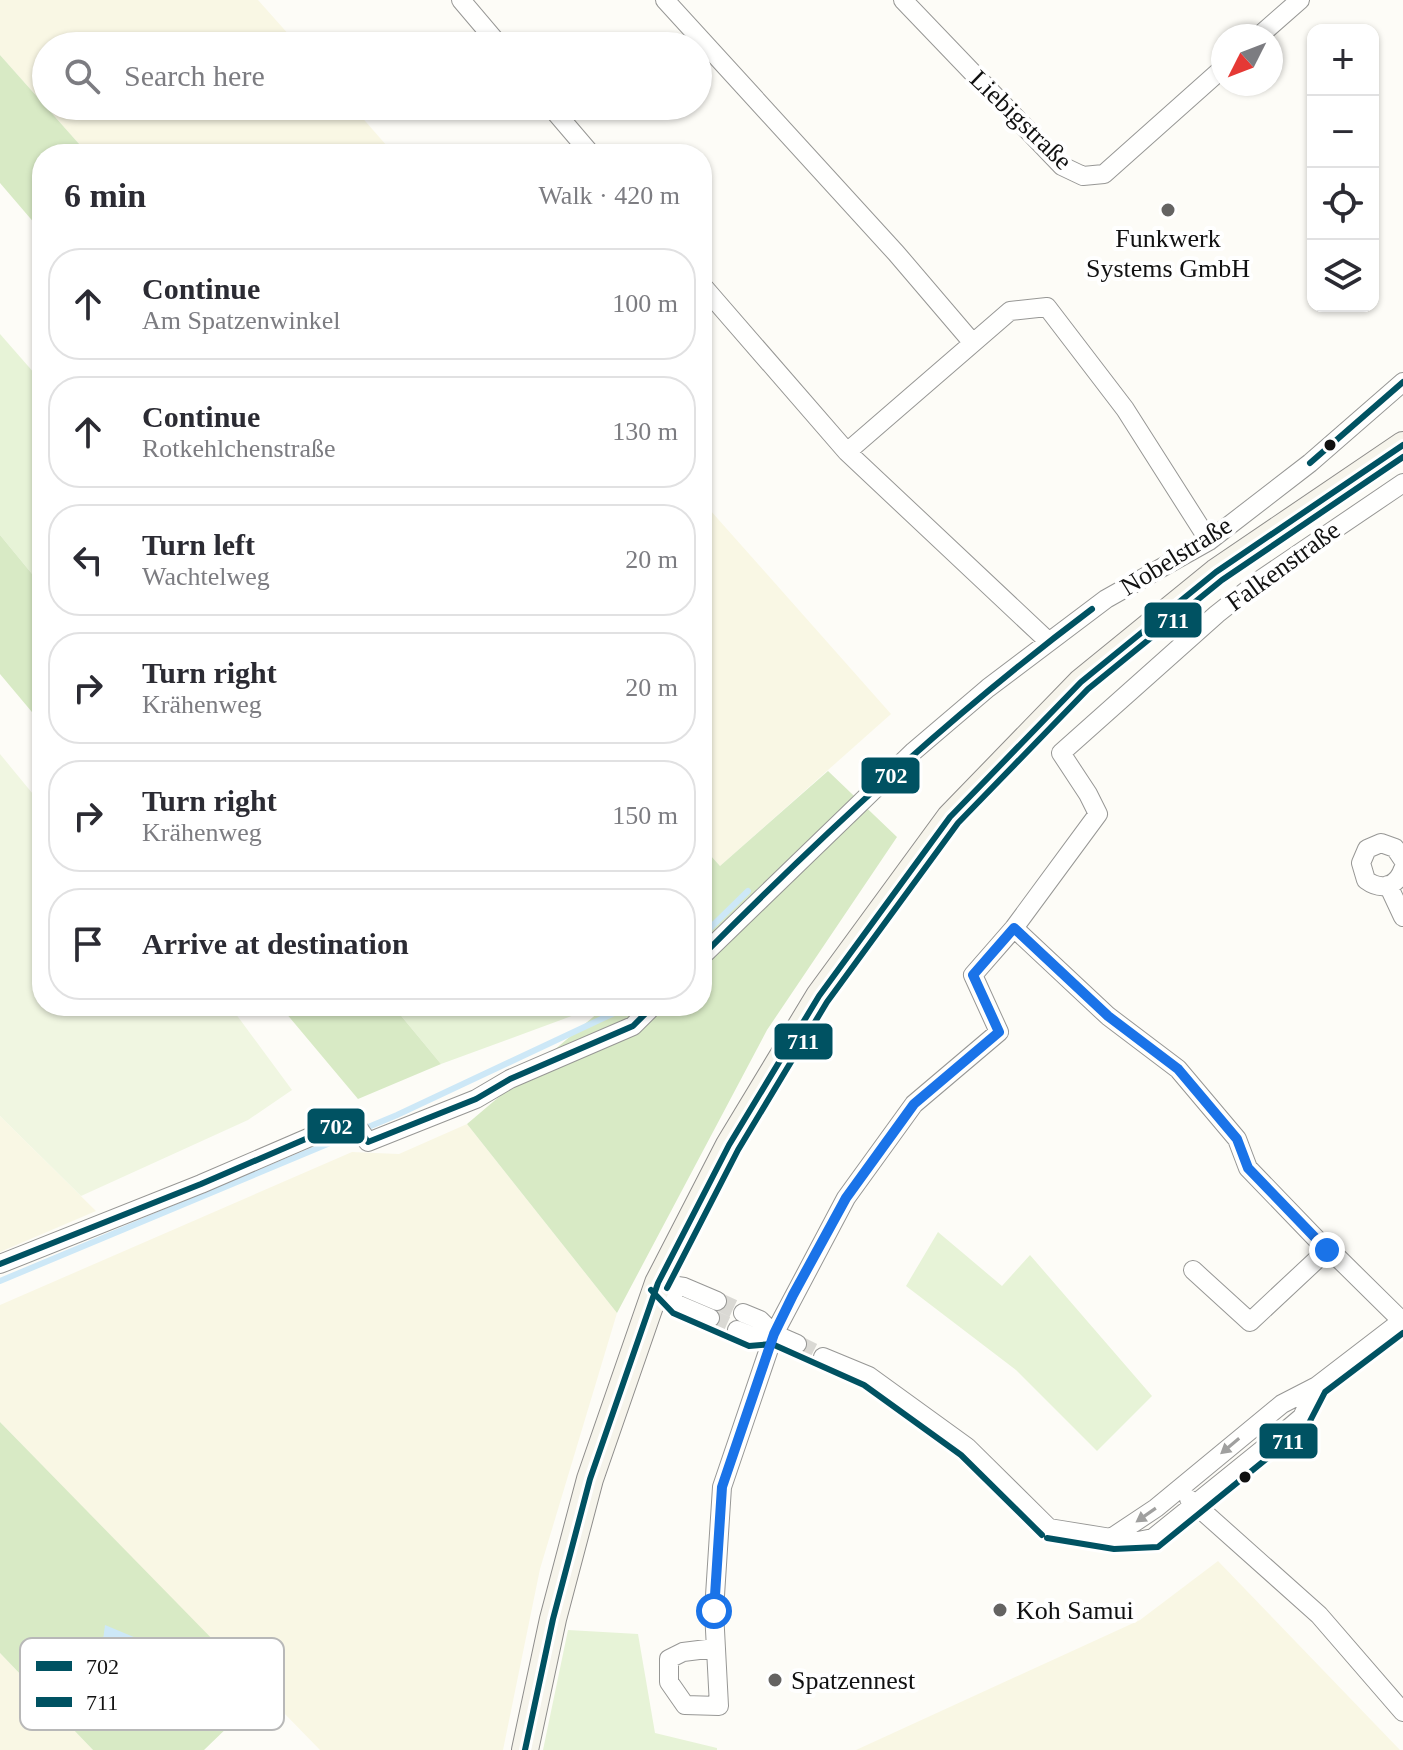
<!DOCTYPE html>
<html lang="en">
<head>
<meta charset="utf-8">
<style>
  :root { --surface:#fff; --page:#f7f7f7; --text:#2b2b33; --muted:#7c7c81; --line:#e1e1e2 }
  body { margin:0; font-family:Georgia,serif; background:var(--page); color:var(--text) }
  .controls { position:absolute; right:24px; top:24px; display:grid; overflow:hidden; border-radius:16px; box-shadow:0 2px 6px #0004 }
  .controls button { width:72px; height:72px; display:grid; place-items:center; padding:0; border:0; border-bottom:2px solid var(--line); background:var(--surface); color:var(--text); font:40px sans-serif }
  .compass { position:absolute; left:1211px; top:24px; width:72px; height:72px; border-radius:50%; background:var(--surface); box-shadow:0 2px 6px #0004; rotate:228deg }
  .stop { position:absolute; width:24px; height:24px; margin:-18px; border:6px solid #1a73e8; border-radius:50%; background:#fff }
  .stop.end { background:#1a73e8; border-color:#fff; box-shadow:0 2px 8px #0008 }
  .list { margin:0; padding:0; list-style:none }
  h2 { display:flex; justify-content:space-between; align-items:center; height:104px; margin:0; padding:0 32px; font-size:34px }
  h2 small { font-size:26px; font-weight:400; color:var(--muted) }
  .list li { display:grid; grid-template-columns:52px 1fr auto; gap:24px; align-items:center; box-sizing:border-box; height:112px; margin:0 16px 16px; padding:0 16px; border:2px solid var(--line); border-radius:32px }
  .list b { display:block; font-size:30px; white-space:nowrap }
  .list p { margin:0; font-size:26px; white-space:nowrap; color:var(--muted) }
  .list em { font-size:26px; font-style:normal; color:var(--muted) }
  .icon { flex:none; width:44px; height:44px; fill:none; stroke:currentColor; stroke-width:2; stroke-linecap:round; stroke-linejoin:round }
  .map { position:relative; flex:none; width:1403px; height:1750px; overflow:hidden }
  .search { position:absolute; background:var(--surface); box-shadow:0 2px 6px #0004; left:32px; top:32px; width:680px; height:88px; display:flex; align-items:center; gap:20px; box-sizing:border-box; padding:0 28px; border-radius:44px; color:var(--muted); font-size:30px }
  .panel { position:absolute; background:var(--surface); box-shadow:0 2px 6px #0004; left:32px; top:144px; width:680px; height:872px; border-radius:32px }
  .map>svg:first-child { display:block }
  .farmland { fill:#f9f7e4 }
  .green { fill:#e7f3d7 }
  .forest { fill:#d8eac5 }
  .pitch { fill:#f0f6e1 }
  .water { fill:#cde8f7 }
  .lines { fill:none; stroke-linecap:round; stroke-linejoin:round }
  .stream { stroke:#cde8f7; stroke-width:6 }
  .street-tunnel { stroke:#dad9d4; stroke-width:18; stroke-dasharray:18 9; stroke-linecap:butt }
  .street-casing { stroke:#979795; stroke-width:20 }
  .secondary-casing { stroke:#8e8d8b; stroke-width:28 }
  .street { stroke:#fffffe; stroke-width:18 }
  .secondary { stroke:#f6f4eb; stroke-width:26 }
  .bus-1-casing { stroke:#fff; stroke-width:12 }
  .bus-2-casing { stroke:#fff; stroke-width:12 }
  .bus-1 { stroke:#005262; stroke-width:6 }
  .bus-2 { stroke:#005262; stroke-width:6 }
  .oneway { fill:#a0a09f }
  .route { stroke:#1a73e8; stroke-width:10 }
  .poi-dot { fill:#646362; stroke:#fff; stroke-width:3 }
  .bus-dot { fill:#111; stroke:#fff; stroke-width:3 }
  .labels { text-anchor:middle; dominant-baseline:central; stroke-width:8; stroke-linejoin:round; paint-order:stroke }
  .street-label { font-size:26px; fill:#111; stroke:#fff }
  .poi-label { font-size:26px; fill:#111; stroke:#fff; text-anchor:start }
  .key { fill:#fff; stroke:#b8b8b8; stroke-width:2 }
  .key-label { font-size:22px; fill:#111 }
  .line-badge { stroke:#fff; stroke-width:3 }
  .badge-label { font-size:22px; text-anchor:middle; font-weight:bold; fill:#fff }
</style>
</head>
<body>
<div class="map">
<svg width="1403" height="1750" viewBox="0 0 1403 1750">
  <rect width="100%" height="100%" fill="#fdfcf7"/>
  <!-- farmland -->
  <path class="farmland" d="M 0,0 L 258,0 L 299,46 L 46,46 L 46,106 L 352,106 L 394,154 L 88,154 L 0,55 Z
    M 702,501 L 891,714 L 720,866 L 702,846 Z
    M 0,1116 L 96,1211 L 0,1252 Z
    M 467,1124 L 617,1313 L 540,1569 L 503,1750 L 320,1750 L 0,1422 L 0,1305 L 352,1152 L 399,1154 Z
    M 1218,1561 L 1400,1750 L 856,1750 L 1140,1620 Z
    M 0,1653 L 93,1750 L 0,1750 Z"/>
  <!-- green -->
  <path class="green" d="M 0,334 L 42,382 L 42,586 L 0,535 Z
    M 393,1006 L 585,1006 L 588,1010 L 441,1064 Z
    M 938,1232 L 1002,1286 L 1030,1255 L 1152,1396 L 1097,1451 L 1016,1370 L 906,1286 Z
    M 568,1630 L 638,1634 L 655,1733 L 717,1748 L 717,1750 L 543,1750 Z"/>
  <!-- forest -->
  <path class="forest" d="M 0,55 L 88,154 L 42,154 L 42,232 L 0,183 Z
    M 0,535 L 42,586 L 42,724 L 0,674 Z
    M 828,771 L 897,837 L 767,1030 L 617,1313 L 467,1124 L 606,1006 L 702,1006 L 702,846 L 720,866 Z
    M 280,1006 L 393,1006 L 441,1064 L 358,1099 Z
    M 0,1422 L 264,1692 L 204,1750 L 93,1750 L 0,1653 Z"/>
  <!-- pitch -->
  <path class="pitch" d="M 0,754 L 42,805 L 42,1006 L 230,1006 L 292,1090 L 248,1120 L 81,1196 L 0,1116 Z"/>
  <!-- water -->
  <path class="water" d="M 105,1625 L 160,1648 L 180,1706 L 147,1728 L 101,1655 Z"/>
  <g class="lines">
    <!-- stream -->
    <path class="stream" d="M 702,936 L 748,891
      M 0,1281 L 397,1115 L 629,1006"/>
    <!-- street-tunnel -->
    <path class="street-tunnel" d="M 717,1301 L 743,1313
      M 710,1318 L 737,1330
      M 797,1344 L 823,1357"/>
    <defs>
      <path id="street" d="M 461,0 L 500,46
        M 665,0 L 896,253 L 972,342
        M 903,0 L 1062,166 L 1083,176 L 1104,174 L 1223,68
        M 1259,36 L 1300,0
        M 550,106 L 591,154
        M 702,285 L 847,452 L 1048,641
        M 847,452 L 1010,311 L 1047,307 L 1125,409 L 1209,541
        M 1403,860 L 1395,848 L 1381,843 L 1367,849 L 1361,863 L 1366,880 C 1381,891 1397,887 1403,869
        M 1388,885 L 1403,917
        M 1014,928 L 1108,1016 L 1178,1069 L 1237,1139 L 1248,1168 L 1327,1250 L 1336,1256 L 1401,1320
        M 702,956 L 914,751 L 988,688 L 1106,599 L 1209,541 L 1310,463 L 1403,382
        M 0,1264 L 201,1184 L 352,1119 L 368,1142 L 378,1138 L 476,1099 L 510,1079 L 633,1026 L 653,1006
        M 1193,1270 L 1250,1322 L 1327,1250
        M 658,1283 L 677,1304 L 710,1318
        M 658,1283 L 684,1287 L 717,1301
        M 743,1313 L 760,1320 L 774,1334 L 797,1344
        M 737,1330 L 752,1336 L 774,1334
        M 823,1357 L 869,1376 L 967,1447 L 1049,1528 L 1111,1538 L 1138,1541 L 1153,1538 L 1289,1428 L 1302,1417 L 1317,1386
        M 1189,1499 L 1319,1615 L 1403,1712
        M 1111,1538 L 1156,1508 L 1282,1404 L 1317,1386 L 1403,1320
        M 715,1648 L 683,1652 L 669,1659 L 669,1682 L 685,1705 L 719,1706 L 714,1611 L 722,1487 L 774,1334 L 846,1198 L 914,1104 L 999,1032 L 973,975 L 1014,928 L 1098,814 L 1088,794 L 1061,753 L 1217,614 L 1260,580 L 1403,483"/>
      <path id="secondary" d="M 525,1750 L 553,1619 L 590,1479 L 658,1283 L 729,1145 L 819,996 L 950,817 L 1081,682 L 1216,572 L 1403,445"/>
    </defs>
    <!-- street casing -->
    <use href="#street" class="street-casing"/>
    <!-- secondary casing -->
    <use href="#secondary" class="secondary-casing"/>
    <!-- street -->
    <use href="#street" class="street"/>
    <!-- secondary -->
    <use href="#secondary" class="secondary"/>
    <defs>
      <path id="bus-1" d="M 1310,463 L 1403,382
        M 702,956 C 825,832 952,714 1092,609
        M 0,1264 L 201,1184 L 352,1119 L 368,1142 L 476,1099 L 510,1079 L 633,1026 L 653,1006
        M 525,1750 L 553,1619 L 590,1479 L 658,1283 L 729,1145 L 819,996 L 950,817 L 1081,682 L 1216,572 L 1403,445"/>
      <path id="bus-2" d="M 667,1288 L 738,1150 L 827,1002 L 958,823 L 1088,689 L 1222,580 L 1403,457
        M 651,1290 L 673,1313 L 749,1346 L 772,1344 L 864,1385 L 961,1455 L 1042,1535
        M 1047,1538 L 1114,1549 L 1158,1547 L 1308,1425 L 1325,1392 L 1403,1333"/>
    </defs>
    <!-- bus-1 casing -->
    <use href="#bus-1" class="bus-1-casing"/>
    <!-- bus-2 casing -->
    <use href="#bus-2" class="bus-2-casing"/>
    <!-- bus-1 -->
    <use href="#bus-1" class="bus-1"/>
    <!-- bus-2 -->
    <use href="#bus-2" class="bus-2"/>
  </g>
  <!-- one-way arrows -->
  <defs><path id="oneway-solid" d="M-6-.8H1V-3.2L6.5 0L1 3.2V.8H-6Z" transform="scale(2)"/></defs>
  <g class="oneway">
    <use href="#oneway-solid" transform="translate(1230 1446) rotate(140)"/>
    <use href="#oneway-solid" transform="translate(1146 1515) rotate(145)"/>
  </g>
  <g class="lines">
    <!-- route -->
    <path class="route" d="M 714,1611 L 722,1487 L 774,1334 L 793,1295 L 846,1198 L 914,1104 L 999,1032 L 973,975 L 1014,928 L 1108,1016 L 1178,1069 L 1237,1139 L 1248,1168 L 1327,1250"/>
  </g>
  <!-- markers -->
  <g class="poi-dot">
    <circle cx="1168" cy="210" r="8"/>
    <circle cx="1000" cy="1610" r="8"/>
    <circle cx="775" cy="1680" r="8"/>
  </g>
  <g class="bus-dot">
    <circle cx="1330" cy="445" r="7"/>
    <circle cx="1245" cy="1477" r="7"/>
  </g>
  <g class="labels">
    <!-- street labels -->
    <g class="street-label">
      <text transform="translate(1021 120) rotate(44)">Liebigstraße</text>
      <text transform="translate(1176 556) rotate(-32)">Nobelstraße</text>
      <text transform="translate(1283 566) rotate(-36)">Falkenstraße</text>
    </g>
    <!-- poi labels -->
    <g class="poi-label">
      <text x="1168" y="238" text-anchor="middle">Funkwerk<tspan x="1168" dy="30">Systems GmbH</tspan></text>
      <text x="1016" y="1610">Koh Samui</text>
      <text x="791" y="1680">Spatzennest</text>
    </g>
  </g>
  <!-- legend -->
  <rect x="20" y="1638" width="264" height="92" rx="12" class="key"/>
  <rect x="36" y="1661" width="36" height="10" fill="#005262"/>
  <rect x="36" y="1697" width="36" height="10" fill="#005262"/>
  <g class="key-label">
    <text x="86" y="1674">702</text>
    <text x="86" y="1710">711</text>
  </g>
  <g class="line-badge">
    <rect x="1143" y="601" width="60" height="38" rx="8" fill="#005262"/>
    <rect x="860" y="756" width="61" height="39" rx="8" fill="#005262"/>
    <rect x="773" y="1022" width="61" height="39" rx="8" fill="#005262"/>
    <rect x="306" y="1107" width="60" height="38" rx="8" fill="#005262"/>
    <rect x="1258" y="1422" width="61" height="38" rx="8" fill="#005262"/>
  </g>
  <g class="badge-label">
    <text x="1173" y="628">711</text>
    <text x="891" y="783">702</text>
    <text x="803" y="1049">711</text>
    <text x="336" y="1134">702</text>
    <text x="1288" y="1449">711</text>
  </g>
</svg>
<div class="controls">
<button>+</button>
<button>−</button>
<button><svg class="icon" aria-label="locate" viewBox="0 0 24 24"><circle cx="12" cy="12" r="6"/><path d="M12 2v4M12 18v4M2 12h4M18 12h4"/></svg></button>
<button><svg class="icon" aria-label="layers" viewBox="0 0 24 24"><path d="M12 4l9 5-9 5-9-5zM3 14l9 5 9-5"/></svg></button>
</div>
<svg class="compass" viewBox="-18 -18 36 36"><path d="M0-13l5 13h-10z" fill="#e53935"/><path d="M0 13l5-13h-10z" fill="#7c7c81"/></svg>
<div class="stop" style="left:714px;top:1611px"></div>
<div class="stop end" style="left:1327px;top:1250px"></div>
<div class="search"><svg class="icon" aria-label="search" viewBox="0 0 24 24"><circle cx="10" cy="10" r="6"/><path d="M15 15l6 6"/></svg>Search here</div>
<section class="panel">
<h2>6 min<small>Walk · 420 m</small></h2>
<ul class="list">
<li><svg class="icon" aria-label="ahead" viewBox="0 0 24 24"><path d="M12 20V5M6 11l6-6 6 6"/></svg><div><b>Continue</b><p>Am Spatzenwinkel</p></div><em>100 m</em></li>
<li><svg class="icon" aria-label="ahead" viewBox="0 0 24 24"><path d="M12 20V5M6 11l6-6 6 6"/></svg><div><b>Continue</b><p>Rotkehlchenstraße</p></div><em>130 m</em></li>
<li><svg class="icon" aria-label="left" viewBox="0 0 24 24"><path d="M17 20v-9H6M10 6l-5 5 5 5"/></svg><div><b>Turn left</b><p>Wachtelweg</p></div><em>20 m</em></li>
<li><svg class="icon" aria-label="right" viewBox="0 0 24 24"><path d="M7 20v-9h11M14 6l5 5-5 5"/></svg><div><b>Turn right</b><p>Krähenweg</p></div><em>20 m</em></li>
<li><svg class="icon" aria-label="right" viewBox="0 0 24 24"><path d="M7 20v-9h11M14 6l5 5-5 5"/></svg><div><b>Turn right</b><p>Krähenweg</p></div><em>150 m</em></li>
<li><svg class="icon" aria-label="arrive" viewBox="0 0 24 24"><path d="M6 21V4h12l-3 4 3 4H6"/></svg><div><b>Arrive at destination</b></div></li>
</ul>
</section>
</div>
</body>
</html>
